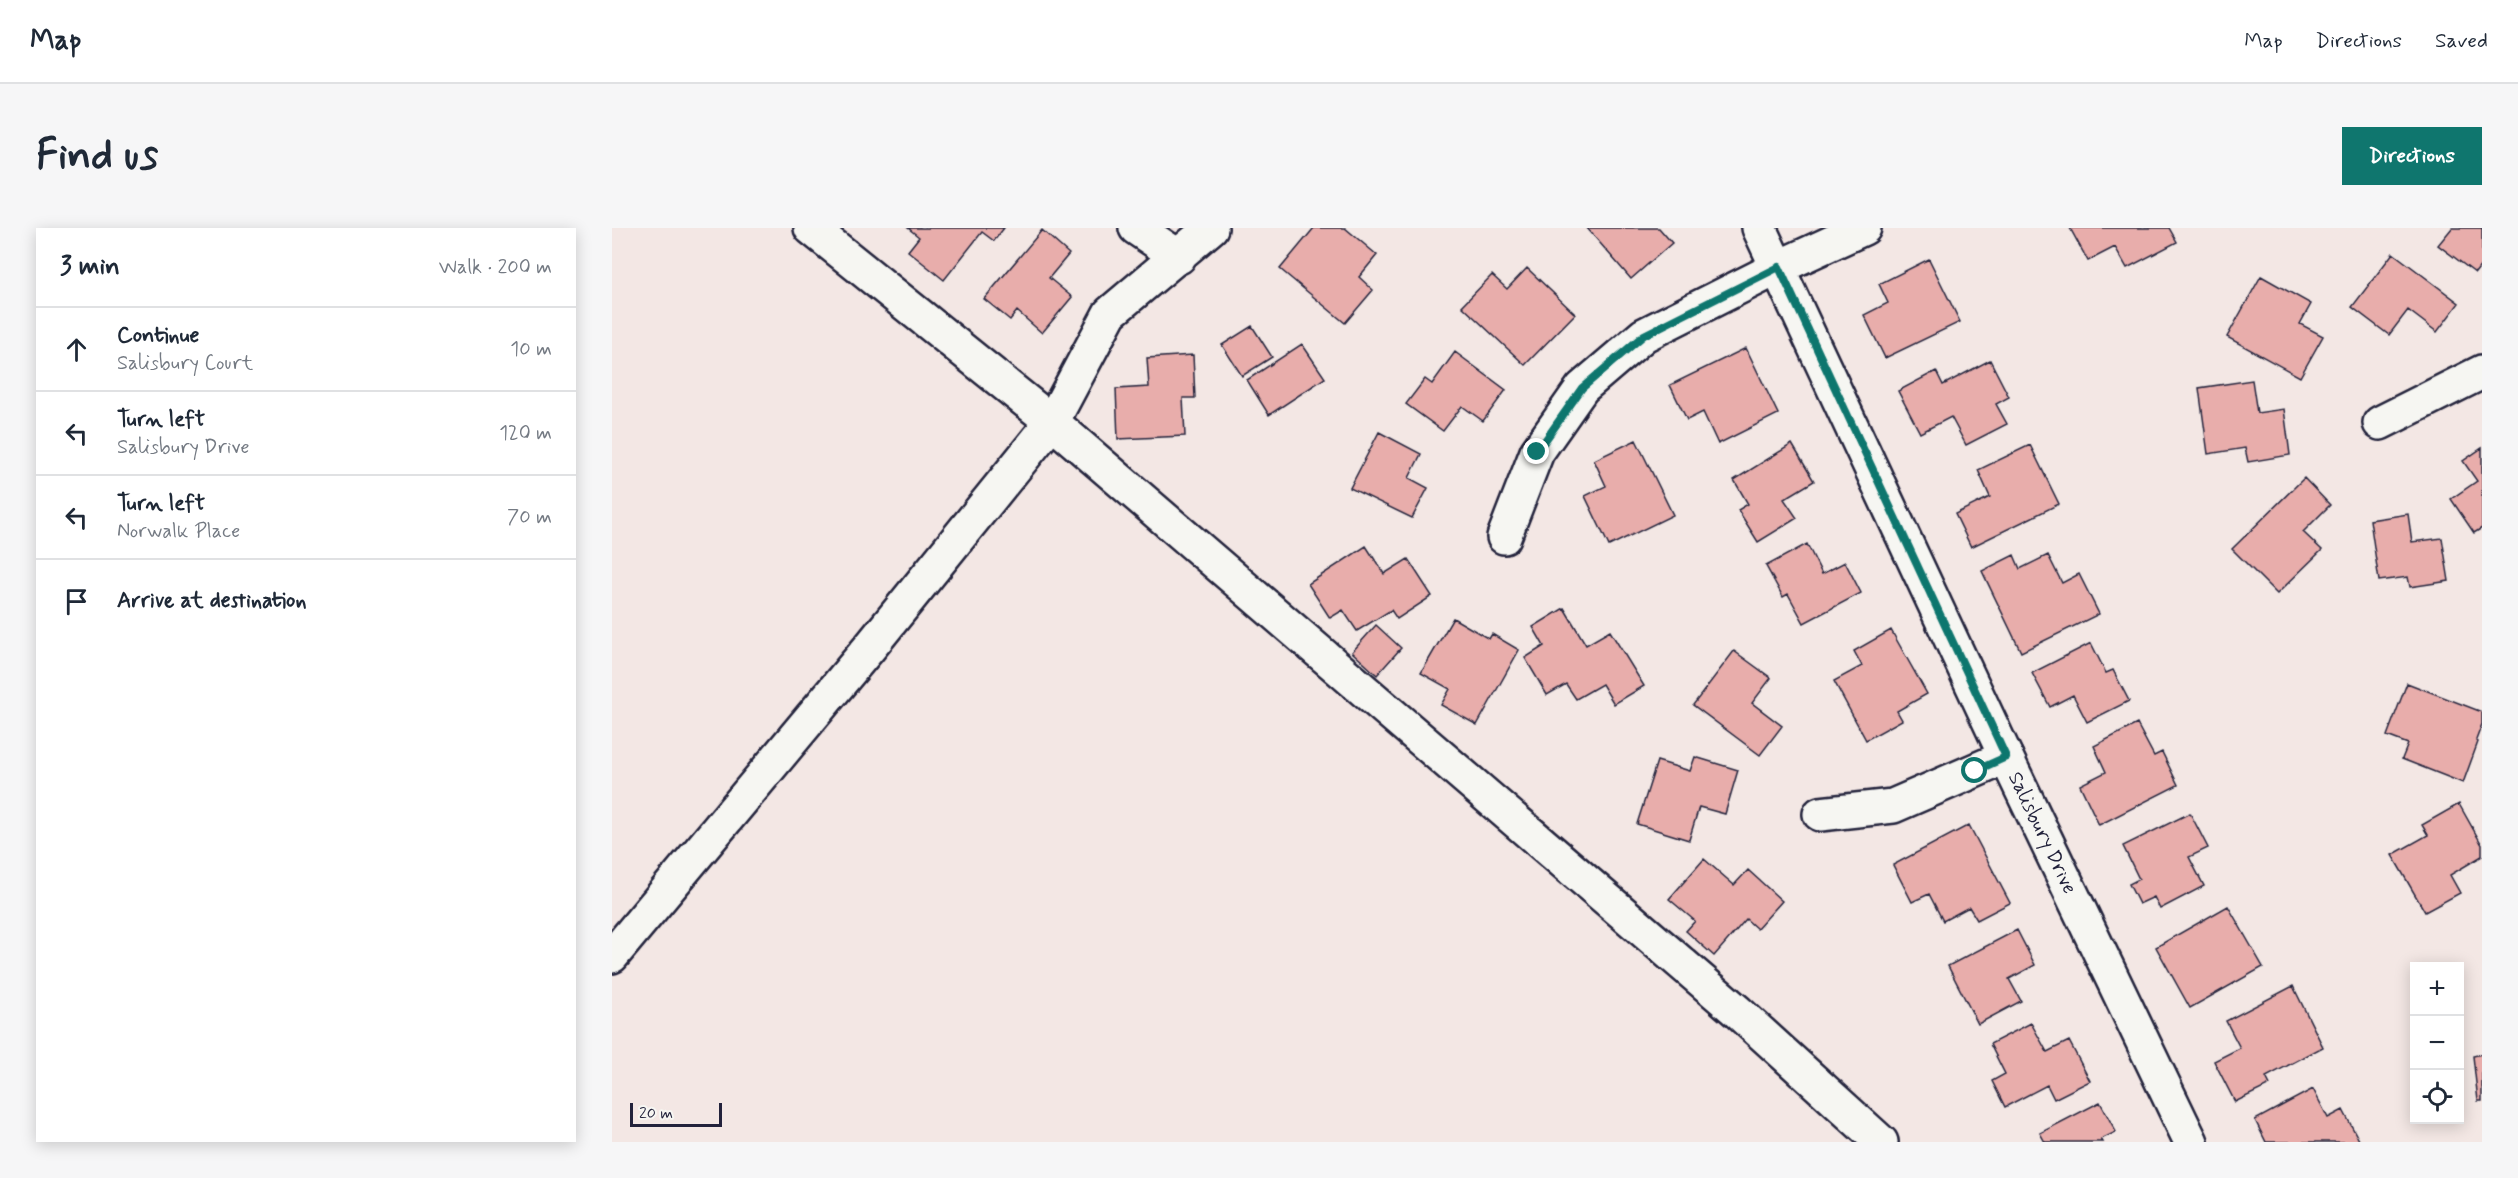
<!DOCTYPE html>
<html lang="en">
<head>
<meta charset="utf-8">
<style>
  :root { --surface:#fff; --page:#f6f6f7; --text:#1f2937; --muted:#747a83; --line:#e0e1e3; --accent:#0f766e }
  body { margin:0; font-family:Mynerve,sans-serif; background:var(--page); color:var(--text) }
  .controls { position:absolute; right:18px; bottom:18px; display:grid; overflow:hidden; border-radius:0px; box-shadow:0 3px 15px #0003 }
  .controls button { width:54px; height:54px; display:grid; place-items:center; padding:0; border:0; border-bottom:2px solid var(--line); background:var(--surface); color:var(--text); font:30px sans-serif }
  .scale { position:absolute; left:18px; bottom:15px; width:92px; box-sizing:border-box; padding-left:6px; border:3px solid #22223b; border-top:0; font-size:16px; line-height:21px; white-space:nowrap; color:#22223b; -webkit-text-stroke:4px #f6f6f2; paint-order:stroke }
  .stop { position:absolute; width:18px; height:18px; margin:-14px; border:4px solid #0f766e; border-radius:50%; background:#fff }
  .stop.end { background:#0f766e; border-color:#fff; box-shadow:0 2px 6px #0008 }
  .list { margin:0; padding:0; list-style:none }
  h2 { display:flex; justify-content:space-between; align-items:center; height:78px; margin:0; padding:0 24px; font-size:26px }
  h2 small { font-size:20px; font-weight:400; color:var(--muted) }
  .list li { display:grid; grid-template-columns:39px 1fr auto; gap:18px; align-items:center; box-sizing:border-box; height:84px; padding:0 24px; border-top:2px solid var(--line) }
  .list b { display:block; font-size:22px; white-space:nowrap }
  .list p { margin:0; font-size:20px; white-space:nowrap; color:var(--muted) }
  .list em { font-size:20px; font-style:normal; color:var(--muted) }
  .icon { flex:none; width:33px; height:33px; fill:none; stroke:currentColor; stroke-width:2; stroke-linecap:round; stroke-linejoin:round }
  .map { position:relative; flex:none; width:1870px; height:914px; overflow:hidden; border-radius:0px }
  header { display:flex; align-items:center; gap:36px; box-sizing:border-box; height:84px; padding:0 30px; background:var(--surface); border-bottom:2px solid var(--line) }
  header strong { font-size:28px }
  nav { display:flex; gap:33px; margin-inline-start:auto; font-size:21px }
  .intro { display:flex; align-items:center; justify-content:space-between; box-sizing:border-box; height:144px; padding:0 36px }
  h1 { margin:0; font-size:42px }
  .button { padding:15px 27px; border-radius:0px; background:var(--accent); color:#fff; font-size:21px; font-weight:700 }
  main { display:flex; gap:36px; padding:0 36px }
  aside { flex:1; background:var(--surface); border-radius:0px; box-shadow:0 3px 15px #0003 }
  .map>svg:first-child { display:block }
  .building { fill:#e8adab; stroke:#22223b; stroke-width:1.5 }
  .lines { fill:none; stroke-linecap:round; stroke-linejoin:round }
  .minor-casing { stroke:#22223b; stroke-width:38 }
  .minor { stroke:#f6f6f2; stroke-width:33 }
  .route { stroke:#0f766e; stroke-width:8 }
  .labels { text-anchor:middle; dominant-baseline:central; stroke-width:4.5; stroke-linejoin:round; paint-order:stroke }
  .street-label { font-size:20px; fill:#22223b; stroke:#f6f6f2 }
</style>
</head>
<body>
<header>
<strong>Map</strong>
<nav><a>Map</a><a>Directions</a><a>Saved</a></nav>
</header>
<div class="intro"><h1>Find us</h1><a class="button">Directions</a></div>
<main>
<aside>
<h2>3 min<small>Walk · 200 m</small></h2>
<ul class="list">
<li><svg class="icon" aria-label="ahead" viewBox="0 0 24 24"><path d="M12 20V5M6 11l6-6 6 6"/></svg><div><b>Continue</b><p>Salisbury Court</p></div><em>10 m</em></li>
<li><svg class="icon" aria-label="left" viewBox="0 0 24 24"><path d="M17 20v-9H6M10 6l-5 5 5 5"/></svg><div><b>Turn left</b><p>Salisbury Drive</p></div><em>120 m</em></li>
<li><svg class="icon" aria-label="left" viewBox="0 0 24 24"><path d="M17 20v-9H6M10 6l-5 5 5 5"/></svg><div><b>Turn left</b><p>Norwalk Place</p></div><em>70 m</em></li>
<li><svg class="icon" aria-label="arrive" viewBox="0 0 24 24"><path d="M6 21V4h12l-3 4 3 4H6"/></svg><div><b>Arrive at destination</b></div></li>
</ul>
</aside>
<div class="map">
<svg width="1870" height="914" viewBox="0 0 1870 914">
  <rect width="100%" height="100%" fill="#f3e7e4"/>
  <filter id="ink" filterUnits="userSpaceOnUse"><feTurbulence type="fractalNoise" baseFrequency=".0167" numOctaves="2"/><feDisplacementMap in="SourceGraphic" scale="12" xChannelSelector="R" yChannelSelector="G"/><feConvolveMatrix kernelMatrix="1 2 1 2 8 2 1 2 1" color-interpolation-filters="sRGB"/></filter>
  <g filter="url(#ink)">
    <!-- building -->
    <path class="building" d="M 296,0 L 392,0 L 382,13 L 370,4 L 332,52 L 296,23 L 307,9 Z
      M 702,0 L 733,0 L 765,27 L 747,49 L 761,62 L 733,95 L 668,41 Z
      M 975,0 L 1047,0 L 1060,15 L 1019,51 Z
      M 1458,0 L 1557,0 L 1565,14 L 1515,40 L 1503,19 L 1476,33 Z
      M 1840,0 L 1870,0 L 1870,36 L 1863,45 L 1826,17 Z
      M 430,2 L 457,26 L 437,50 L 460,69 L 430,105 L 405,83 L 398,92 L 372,71 Z
      M 1781,25 L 1847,75 L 1825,104 L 1796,82 L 1777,107 L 1740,79 Z
      M 1317,31 L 1348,94 L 1273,130 L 1252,87 L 1276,75 L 1267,56 Z
      M 915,40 L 963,86 L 913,137 L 850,78 L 880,47 L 895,61 Z
      M 1649,48 L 1699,76 L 1688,96 L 1711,108 L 1688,149 L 1615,109 Z
      M 640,98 L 660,129 L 630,148 L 610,117 Z
      M 690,116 L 713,150 L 657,187 L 635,152 Z
      M 1134,120 L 1166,186 L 1106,216 L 1091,184 L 1075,192 L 1058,157 Z
      M 843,124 L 894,162 L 871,193 L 850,178 L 831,203 L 794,176 L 813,151 L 820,156 Z
      M 581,127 L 583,170 L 571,170 L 573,208 L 506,211 L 504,161 L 537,159 L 535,130 Z
      M 1378,132 L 1397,169 L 1384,176 L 1395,196 L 1354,217 L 1339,189 L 1308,205 L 1286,163 L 1324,143 L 1331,157 Z
      M 1640,152 L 1645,185 L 1672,181 L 1678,227 L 1636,234 L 1633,220 L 1596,226 L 1587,160 Z
      M 767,204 L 809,226 L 797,250 L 816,260 L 800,290 L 738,260 Z
      M 1024,212 L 1061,287 L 997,318 L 973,268 L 994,258 L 982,232 Z
      M 1180,216 L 1202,253 L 1172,271 L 1185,290 L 1146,314 L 1126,282 L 1136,276 L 1122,252 Z
      M 1418,217 L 1447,276 L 1359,319 L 1343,286 L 1378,269 L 1366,242 Z
      M 1870,220 L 1870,300 L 1862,305 L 1839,271 L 1865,253 L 1851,233 Z
      M 1692,250 L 1718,277 L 1691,304 L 1710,322 L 1665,366 L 1620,321 Z
      M 1796,286 L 1800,314 L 1830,310 L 1837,353 L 1798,359 L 1796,349 L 1767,353 L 1758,292 Z
      M 1195,316 L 1210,346 L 1233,334 L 1249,365 L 1192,395 L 1176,366 L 1171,369 L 1154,338 Z
      M 754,318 L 772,346 L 796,331 L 820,368 L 785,391 L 779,382 L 745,403 L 731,382 L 718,390 L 696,356 Z
      M 1402,327 L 1408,341 L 1436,327 L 1450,355 L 1467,346 L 1487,386 L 1409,424 L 1370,343 Z
      M 952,380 L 974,417 L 998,403 L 1032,458 L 1002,476 L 990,456 L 964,471 L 954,456 L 935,467 L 913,430 L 932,418 L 921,399 Z
      M 841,390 L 877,411 L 880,406 L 907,422 L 865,497 L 829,477 L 838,461 L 809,445 Z
      M 764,397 L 789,420 L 765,447 L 740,424 Z
      M 1279,402 L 1315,466 L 1285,483 L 1290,492 L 1254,512 L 1222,453 L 1250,438 L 1242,423 Z
      M 1479,415 L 1494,445 L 1501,442 L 1517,473 L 1475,494 L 1461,467 L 1438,479 L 1420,445 Z
      M 1122,423 L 1159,450 L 1140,475 L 1170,498 L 1148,527 L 1081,477 Z
      M 1795,455 L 1870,484 L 1870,496 L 1864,512 L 1866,514 L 1851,555 L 1790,531 L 1796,516 L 1775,508 Z
      M 1525,496 L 1542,528 L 1550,524 L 1566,557 L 1487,597 L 1468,557 L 1494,544 L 1482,518 Z
      M 1083,529 L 1126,542 L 1113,586 L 1087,579 L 1077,612 L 1025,596 L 1045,533 L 1078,543 Z
      M 1847,576 L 1870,617 L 1870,628 L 1838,647 L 1848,665 L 1813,684 L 1780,627 L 1816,607 L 1810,597 Z
      M 1578,585 L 1596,620 L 1577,629 L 1592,658 L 1548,681 L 1542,669 L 1527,676 L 1517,656 L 1527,651 L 1511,618 Z
      M 1357,597 L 1398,675 L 1365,692 L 1357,679 L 1331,693 L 1317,666 L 1300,674 L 1281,637 Z
      M 1092,631 L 1122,657 L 1136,642 L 1170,673 L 1145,701 L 1134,691 L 1102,728 L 1074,703 L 1083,693 L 1057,671 Z
      M 1616,678 L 1651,739 L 1578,780 L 1544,719 Z
      M 1405,702 L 1423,737 L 1397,751 L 1409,773 L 1366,796 L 1336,738 Z
      M 1681,758 L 1711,819 L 1654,849 L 1658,857 L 1623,874 L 1602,833 L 1628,820 L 1614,793 Z
      M 1419,795 L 1435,824 L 1457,813 L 1478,853 L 1442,871 L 1435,857 L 1393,879 L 1380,853 L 1393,846 L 1378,816 Z
      M 1870,826 L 1870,873 L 1866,873 L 1861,828 Z
      M 1701,861 L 1716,890 L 1731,882 L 1748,914 L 1654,914 L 1643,892 Z
      M 1488,874 L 1504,904 L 1489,911 L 1491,914 L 1433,914 L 1428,905 Z"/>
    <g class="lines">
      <defs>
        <g id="minor">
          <path d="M 199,0 L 440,194 L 1126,784 L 1269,914"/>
          <path d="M 524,0 L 567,29"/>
          <path id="s1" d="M 1147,0 L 1394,529 L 1579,914"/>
          <path d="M 1768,195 L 1870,144"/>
          <path d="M 892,309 L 925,224 L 970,160 L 1032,107 L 1167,39 L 1252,0"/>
          <path d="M 1208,586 L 1281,578 L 1394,529"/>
          <path d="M 0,728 L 258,419 L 440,194 L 498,85 L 599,0"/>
        </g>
      </defs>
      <!-- minor casing -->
      <use href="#minor" class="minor-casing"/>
      <!-- minor -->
      <use href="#minor" class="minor"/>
    </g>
  </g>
  <g class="lines" filter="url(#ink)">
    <!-- route -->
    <path class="route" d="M 925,224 L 970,160 L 1032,107 L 1167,39 L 1394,529 L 1363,543"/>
  </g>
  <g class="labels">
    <!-- street labels -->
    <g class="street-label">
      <text stroke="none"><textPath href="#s1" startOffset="668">Salisbury Drive</textPath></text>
    </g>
  </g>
</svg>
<div class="controls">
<button>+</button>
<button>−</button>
<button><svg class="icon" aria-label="locate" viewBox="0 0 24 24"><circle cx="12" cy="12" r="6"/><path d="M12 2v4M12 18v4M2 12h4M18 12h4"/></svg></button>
</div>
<div class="scale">20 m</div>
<div class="stop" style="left:1363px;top:543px"></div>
<div class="stop end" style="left:925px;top:224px"></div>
</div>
</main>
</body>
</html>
